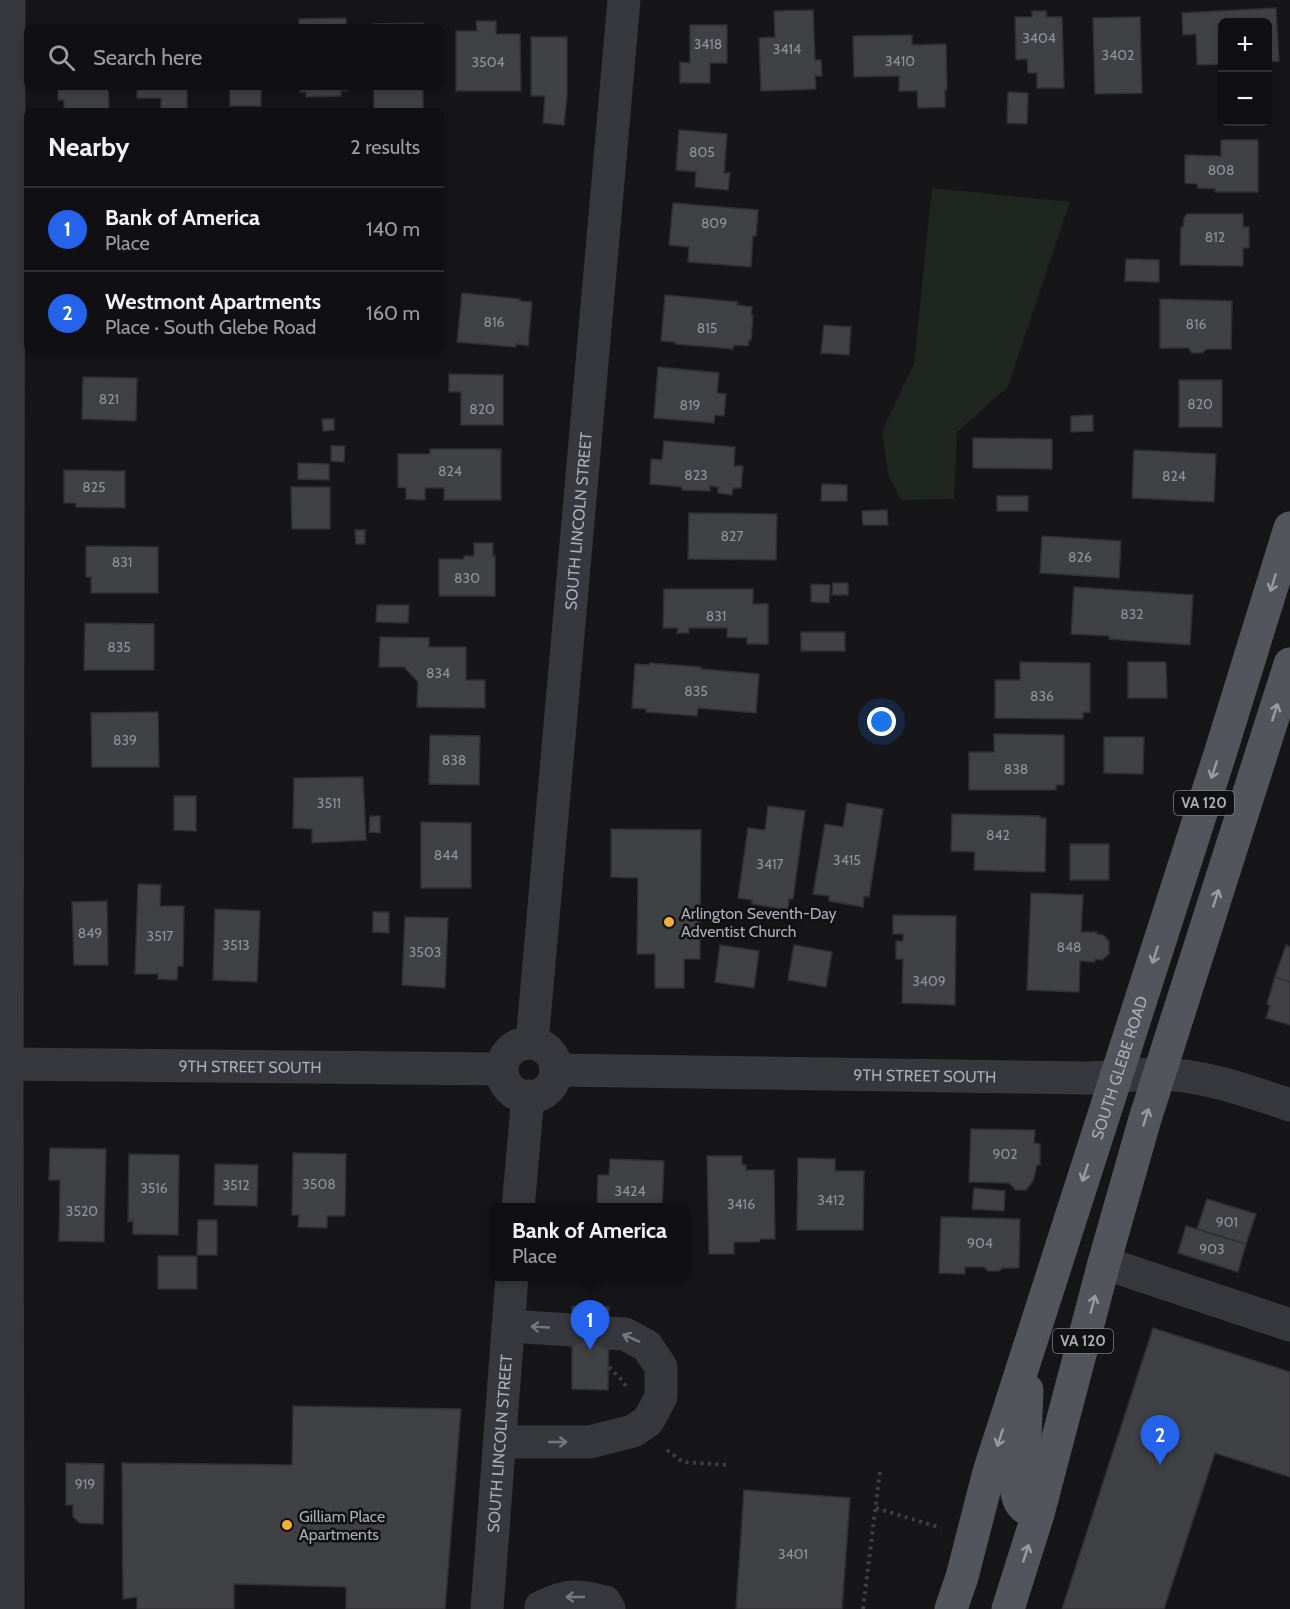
<!DOCTYPE html>
<html lang="en">
<head>
<meta charset="utf-8">
<style>
  :root { --surface:#101012; --page:#1e1e20; --text:#f1f3f6; --muted:#9c9d9f; --line:#303032; --accent:#2563eb }
  body { margin:0; font-family:Cabin,sans-serif; background:var(--page); color:var(--text) }
  .controls { position:absolute; right:18px; top:18px; display:grid; overflow:hidden; border-radius:9px; box-shadow:0 3px 9px #0003 }
  .controls button { width:54px; height:54px; display:grid; place-items:center; padding:0; border:0; border-bottom:2px solid var(--line); background:var(--surface); color:var(--text); font:30px sans-serif }
  .you { position:absolute; left:882px; top:722px; width:21px; height:21px; margin:-15px; border:4px solid #fff; border-radius:50%; background:#1a73e8; box-shadow:0 0 0 9px #1a73e833 }
  .badge { display:grid; place-items:center; width:39px; height:39px; border-radius:50%; background:var(--accent); color:#fff; font-size:20px; font-weight:700 }
  .pin { position:absolute; translate:-50% -50px; filter:drop-shadow(0 2px 3px #0008) }
  .pin::after { content:''; position:absolute; top:32px; width:21px; height:18px; background:inherit; clip-path:polygon(0 0,100% 0,50% 100%) }
  .popup { position:absolute; left:489px; top:1203px; width:201px; height:78px; box-sizing:border-box; display:grid; place-content:center; border-radius:9px; background:var(--surface); filter:drop-shadow(0 2px 4px #0005); font-size:20px; white-space:nowrap; color:var(--muted) }
  .popup b { font-size:22px; color:var(--text) }
  .popup::after { content:''; position:absolute; left:50%; top:100%; margin-left:-12px; border:12px solid transparent; border-top-color:var(--surface) }
  .list { margin:0; padding:0; list-style:none }
  h2 { display:flex; justify-content:space-between; align-items:center; height:78px; margin:0; padding:0 24px; font-size:26px }
  h2 small { font-size:20px; font-weight:400; color:var(--muted) }
  .list li { display:grid; grid-template-columns:39px 1fr auto; gap:18px; align-items:center; box-sizing:border-box; height:84px; padding:0 24px; border-top:2px solid var(--line) }
  .list b { display:block; font-size:22px; white-space:nowrap }
  .list p { margin:0; font-size:20px; white-space:nowrap; color:var(--muted) }
  .list em { font-size:20px; font-style:normal; color:var(--muted) }
  .icon { flex:none; width:33px; height:33px; fill:none; stroke:currentColor; stroke-width:2; stroke-linecap:round; stroke-linejoin:round }
  .map { position:relative; flex:none; width:1290px; height:1609px; overflow:hidden }
  .search { position:absolute; background:var(--surface); box-shadow:0 3px 9px #0003; left:24px; top:24px; width:420px; height:66px; display:flex; align-items:center; gap:15px; box-sizing:border-box; padding:0 21px; border-radius:9px; color:var(--muted); font-size:22px }
  .panel { position:absolute; background:var(--surface); box-shadow:0 3px 9px #0003; left:24px; top:108px; width:420px; height:246px; border-radius:9px }
  .map>svg:first-child { display:block }
  .green { fill:#1e261f }
  .building { fill:#404145; stroke:#303034; stroke-width:1.5 }
  .lines { fill:none; stroke-linecap:round; stroke-linejoin:round }
  .path { stroke:#3d3f44; stroke-width:4; stroke-dasharray:3 4.5; stroke-linecap:butt }
  .minor { stroke:#37383d; stroke-width:33 }
  .major { stroke:#53555c; stroke-width:33 }
  .oneway { stroke:#979ba6 }
  .oneway2 { stroke:#757881 }
  .poi-dot { fill:#f2b134; stroke:#111113; stroke-width:2 }
  .labels { text-anchor:middle; dominant-baseline:central; stroke-width:5; stroke-linejoin:round; paint-order:stroke }
  .number-label { font-size:14px; fill:#8e929b }
  .shield { fill:#111113; stroke:#7b7e86; stroke-width:1.5 }
  .shield-label { font-size:15px; font-weight:bold; fill:#a8adb8 }
  .street-label { font-size:16px; fill:#a8adb8; stroke:#111113 }
  .poi-label { font-size:16px; fill:#a8adb8; stroke:#111113; text-anchor:start }
</style>
</head>
<body>
<div class="map">
<svg width="1290" height="1609" viewBox="0 0 1290 1609">
  <rect width="100%" height="100%" fill="#161618"/>
  <!-- green -->
  <path class="green" d="M 932,188 L 1070,202 L 1008,387 L 957,432 L 954,499 L 901,500 L 888,474 L 882,431 L 914,364 Z"/>
  <!-- building -->
  <path class="building" d="M 1276,8 L 1279,61 L 1268,62 L 1268,22 L 1222,22 L 1222,64 L 1197,65 L 1196,34 L 1183,35 L 1182,13 Z
    M 813,10 L 815,60 L 821,60 L 822,76 L 815,76 L 816,89 L 761,91 L 759,38 L 775,37 L 774,11 Z
    M 1032,11 L 1046,11 L 1047,17 L 1062,17 L 1064,88 L 1037,88 L 1037,73 L 1028,73 L 1027,59 L 1016,60 L 1015,17 L 1032,17 Z
    M 1140,17 L 1142,93 L 1095,94 L 1093,18 Z
    M 346,18 L 346,27 L 299,27 L 299,19 Z
    M 476,21 L 496,21 L 496,34 L 520,34 L 521,91 L 456,91 L 456,31 L 477,31 Z
    M 423,23 L 423,27 L 373,27 L 373,24 Z
    M 690,25 L 727,25 L 727,63 L 710,63 L 710,83 L 680,83 L 680,62 L 690,63 Z
    M 912,35 L 912,45 L 946,44 L 947,90 L 945,90 L 945,107 L 918,108 L 917,91 L 899,91 L 899,76 L 854,77 L 853,36 Z
    M 531,37 L 567,37 L 567,96 L 564,125 L 543,123 L 545,96 L 531,96 Z
    M 58,87 L 108,87 L 109,111 L 64,111 L 64,100 L 58,100 Z
    M 137,87 L 187,87 L 187,111 L 161,111 L 161,98 L 137,98 Z
    M 219,87 L 268,87 L 261,87 L 261,106 L 230,106 L 230,87 Z
    M 300,87 L 347,87 L 347,91 L 341,91 L 341,96 L 306,97 L 306,92 L 300,92 Z
    M 374,87 L 423,87 L 423,111 L 374,111 Z
    M 1008,92 L 1028,93 L 1027,124 L 1007,123 Z
    M 679,130 L 727,134 L 724,173 L 730,173 L 728,190 L 695,187 L 696,172 L 676,170 Z
    M 1221,140 L 1258,140 L 1258,192 L 1215,192 L 1215,189 L 1198,188 L 1197,184 L 1185,183 L 1185,155 L 1221,156 Z
    M 673,203 L 758,210 L 756,236 L 753,236 L 751,267 L 688,262 L 689,247 L 669,245 Z
    M 1187,214 L 1243,214 L 1243,227 L 1249,227 L 1249,248 L 1243,248 L 1243,266 L 1180,265 L 1181,227 L 1183,227 L 1184,218 Z
    M 1126,259 L 1159,260 L 1159,282 L 1125,281 Z
    M 462,293 L 520,299 L 520,301 L 532,302 L 528,346 L 516,344 L 516,347 L 457,342 Z
    M 665,295 L 738,302 L 737,305 L 752,307 L 751,315 L 753,315 L 751,340 L 749,340 L 748,346 L 734,345 L 733,349 L 675,344 L 675,342 L 661,341 Z
    M 1160,299 L 1232,301 L 1231,349 L 1207,349 L 1202,353 L 1192,353 L 1188,348 L 1160,348 Z
    M 824,325 L 851,327 L 849,355 L 821,353 Z
    M 658,367 L 719,373 L 717,393 L 726,394 L 724,416 L 715,415 L 714,423 L 654,418 Z
    M 449,374 L 503,375 L 503,425 L 461,425 L 461,392 L 449,392 Z
    M 83,377 L 137,378 L 136,421 L 82,419 Z
    M 1179,380 L 1222,380 L 1222,427 L 1179,427 Z
    M 1093,415 L 1093,431 L 1071,432 L 1071,416 Z
    M 322,419 L 334,419 L 334,430 L 323,431 Z
    M 973,438 L 1052,439 L 1052,469 L 973,468 Z
    M 664,441 L 735,447 L 734,466 L 743,466 L 741,488 L 733,488 L 732,495 L 718,493 L 718,487 L 710,486 L 710,491 L 682,490 L 682,487 L 650,484 L 651,459 L 662,460 Z
    M 331,446 L 345,446 L 344,462 L 331,461 Z
    M 430,449 L 501,449 L 501,500 L 444,500 L 444,488 L 425,488 L 425,500 L 406,499 L 406,488 L 398,487 L 398,454 L 430,454 Z
    M 1134,450 L 1216,454 L 1214,502 L 1132,498 Z
    M 298,463 L 329,464 L 329,480 L 298,479 Z
    M 64,470 L 125,471 L 125,508 L 76,507 L 76,503 L 64,503 Z
    M 822,484 L 847,485 L 847,501 L 821,501 Z
    M 291,487 L 330,487 L 330,529 L 292,529 Z
    M 997,496 L 1028,496 L 1028,511 L 997,511 Z
    M 887,510 L 888,525 L 863,525 L 862,511 Z
    M 689,513 L 777,514 L 776,560 L 688,559 Z
    M 355,530 L 365,530 L 365,544 L 356,544 Z
    M 1042,536 L 1121,541 L 1119,578 L 1040,573 Z
    M 474,543 L 493,543 L 493,556 L 495,556 L 495,596 L 439,596 L 439,559 L 464,559 L 464,556 L 474,556 Z
    M 86,546 L 158,547 L 158,593 L 91,593 L 91,577 L 86,577 Z
    M 833,583 L 848,583 L 848,595 L 832,595 Z
    M 811,584 L 830,585 L 829,603 L 811,602 Z
    M 1074,587 L 1193,595 L 1190,645 L 1109,639 L 1109,636 L 1071,634 Z
    M 664,589 L 753,589 L 753,604 L 768,604 L 768,644 L 747,644 L 747,638 L 727,637 L 727,628 L 689,628 L 689,633 L 677,633 L 678,628 L 663,628 Z
    M 377,605 L 409,605 L 408,623 L 376,622 Z
    M 85,623 L 154,624 L 154,670 L 84,670 Z
    M 801,632 L 845,632 L 845,651 L 801,651 Z
    M 380,637 L 429,638 L 429,647 L 466,647 L 466,680 L 485,680 L 485,708 L 417,707 L 418,682 L 404,667 L 379,667 Z
    M 1020,662 L 1090,663 L 1090,712 L 1083,713 L 1083,719 L 995,718 L 995,680 L 1020,680 Z
    M 1128,662 L 1166,662 L 1167,698 L 1128,698 Z
    M 650,663 L 701,667 L 701,669 L 759,674 L 756,713 L 698,708 L 697,716 L 646,712 L 646,709 L 632,708 L 635,664 L 649,665 Z
    M 158,712 L 159,767 L 92,767 L 91,713 Z
    M 994,734 L 1064,735 L 1064,785 L 1056,785 L 1056,790 L 969,790 L 969,752 L 994,752 Z
    M 430,735 L 480,736 L 479,785 L 429,784 Z
    M 1104,737 L 1144,737 L 1143,774 L 1104,773 Z
    M 363,777 L 366,840 L 312,843 L 312,829 L 293,828 L 294,778 Z
    M 174,796 L 196,796 L 196,831 L 174,830 Z
    M 847,803 L 883,809 L 869,897 L 864,896 L 863,907 L 829,901 L 829,896 L 813,894 L 825,824 L 843,827 Z
    M 768,806 L 805,811 L 793,899 L 789,899 L 788,910 L 752,904 L 752,900 L 738,898 L 748,828 L 765,830 Z
    M 952,814 L 1040,816 L 1040,818 L 1046,818 L 1045,872 L 974,870 L 975,852 L 951,851 Z
    M 370,816 L 380,816 L 380,833 L 369,832 Z
    M 421,822 L 471,823 L 471,888 L 421,888 Z
    M 611,829 L 701,830 L 700,959 L 684,959 L 684,988 L 655,988 L 655,954 L 637,954 L 638,878 L 611,877 Z
    M 1070,844 L 1109,844 L 1109,880 L 1070,880 Z
    M 138,884 L 161,885 L 160,906 L 184,906 L 183,966 L 178,966 L 177,980 L 158,979 L 158,974 L 135,974 Z
    M 1031,893 L 1083,895 L 1081,932 L 1097,932 L 1096,934 L 1103,935 L 1109,941 L 1109,954 L 1102,960 L 1095,959 L 1095,962 L 1080,961 L 1079,992 L 1027,990 Z
    M 107,901 L 108,965 L 74,965 L 72,902 Z
    M 215,909 L 260,911 L 257,982 L 213,980 Z
    M 373,912 L 389,912 L 389,933 L 373,932 Z
    M 893,915 L 956,916 L 955,1005 L 902,1003 L 903,959 L 896,959 L 896,941 L 903,941 L 903,934 L 893,934 Z
    M 405,917 L 448,918 L 445,988 L 402,985 Z
    M 720,945 L 759,951 L 754,988 L 715,982 Z
    M 794,945 L 832,952 L 826,987 L 788,980 Z
    M 1286,945 L 1290,947 L 1290,982 L 1275,977 Z
    M 1275,977 L 1290,982 L 1290,1025 L 1266,1018 L 1270,1005 L 1267,1004 Z
    M 971,1129 L 1035,1130 L 1034,1143 L 1040,1144 L 1040,1165 L 1037,1165 L 1033,1181 L 1026,1190 L 1016,1190 L 1009,1183 L 969,1182 Z
    M 50,1148 L 106,1149 L 104,1242 L 59,1241 L 60,1180 L 49,1180 Z
    M 293,1153 L 346,1154 L 345,1216 L 327,1216 L 327,1228 L 298,1227 L 299,1215 L 292,1215 Z
    M 129,1154 L 179,1155 L 178,1235 L 133,1234 L 133,1221 L 128,1222 Z
    M 707,1156 L 742,1156 L 742,1165 L 746,1165 L 746,1170 L 774,1170 L 775,1239 L 760,1239 L 759,1242 L 734,1242 L 734,1254 L 709,1254 Z
    M 798,1158 L 835,1159 L 835,1171 L 864,1171 L 863,1230 L 797,1230 Z
    M 610,1159 L 664,1161 L 662,1208 L 597,1208 L 598,1175 L 609,1175 Z
    M 215,1164 L 258,1165 L 257,1206 L 214,1205 Z
    M 974,1188 L 1005,1191 L 1004,1211 L 972,1209 Z
    M 1207,1199 L 1256,1214 L 1246,1244 L 1197,1229 Z
    M 941,1217 L 1020,1219 L 1019,1268 L 1003,1268 L 999,1271 L 988,1271 L 984,1267 L 965,1267 L 965,1274 L 939,1273 Z
    M 198,1220 L 217,1220 L 217,1255 L 197,1255 Z
    M 1186,1226 L 1246,1244 L 1238,1272 L 1178,1253 Z
    M 158,1256 L 197,1256 L 197,1289 L 158,1289 Z
    M 572,1306 L 609,1307 L 608,1390 L 572,1389 Z
    M 1153,1328 L 1290,1372 L 1290,1477 L 1215,1453 L 1164,1609 L 1062,1609 Z
    M 293,1406 L 461,1409 L 445,1609 L 346,1609 L 346,1587 L 234,1584 L 234,1609 L 137,1609 L 137,1597 L 123,1599 L 122,1463 L 292,1465 Z
    M 66,1463 L 104,1464 L 103,1524 L 80,1523 L 73,1517 L 73,1505 L 66,1505 Z
    M 744,1490 L 850,1498 L 842,1609 L 736,1609 Z"/>
  <g class="lines">
    <!-- path -->
    <path class="path" d="M 609,1367 L 622,1380 L 626,1386
      M 667,1450 L 683,1462 L 728,1465
      M 876,1508 L 941,1528
      M 863,1609 L 880,1471"/>
    <!-- minor -->
    <g class="minor">
      <path id="s1" d="M 532,1043 L 624,0"/>
      <circle cx="529" cy="1070" r="27"/>
      <path id="s2" d="M 0,1064 L 502,1069"/>
      <path id="s3" d="M 556,1070 L 1090,1078 C 1113,1077 1137,1074 1160,1074 C 1205,1075 1248,1091 1290,1105"/>
      <path d="M 518,1208 L 528,1096"/>
      <path d="M 1104,1263 L 1290,1325"/>
      <path d="M 508,1326 L 572,1330"/>
      <path d="M 500,1442 L 590,1442 L 633,1431 L 648,1421 L 661,1397 L 661,1367 L 647,1346 L 625,1334 L 608,1333"/>
      <path d="M 8,1609 L 7,1103 L 9,0"/>
      <path id="s4" d="M 487,1609 L 512,1276"/>
      <path d="M 541,1609 L 541,1607 C 569,1594 575,1595 605,1602 L 609,1609"/>
    </g>
    <!-- major -->
    <g class="major">
      <path d="M 1027,1390 C 1026,1409 1026,1428 1024,1447 C 1022,1462 1013,1482 1018,1497 C 1021,1508 1029,1510 1038,1514"/>
      <path id="s5" d="M 951,1609 L 962,1577 L 989,1472 L 1220,754 L 1290,528"/>
      <path d="M 1008,1609 L 1038,1514 L 1104,1263 L 1145,1119 L 1290,664"/>
    </g>
  </g>
  <!-- one-way arrows -->
  <defs><path id="oneway-shaft" d="M-6 0H5M1.5-3L5.5 0L1.5 3" fill="none" stroke-width="1.6" stroke-linecap="round" stroke-linejoin="round" transform="scale(1.5)"/></defs>
  <g class="oneway">
    <use href="#oneway-shaft" transform="translate(1273 583) rotate(107)"/>
    <use href="#oneway-shaft" transform="translate(1275 712) rotate(-72)"/>
    <use href="#oneway-shaft" transform="translate(1214 770) rotate(108)"/>
    <use href="#oneway-shaft" transform="translate(1216 898) rotate(-72)"/>
    <use href="#oneway-shaft" transform="translate(1155 955) rotate(108)"/>
    <use href="#oneway-shaft" transform="translate(1146 1117) rotate(-73)"/>
    <use href="#oneway-shaft" transform="translate(1085 1173) rotate(108)"/>
    <use href="#oneway-shaft" transform="translate(1093 1304) rotate(-75)"/>
    <use href="#oneway-shaft" transform="translate(1000 1438) rotate(108)"/>
    <use href="#oneway-shaft" transform="translate(1026 1553) rotate(-72)"/>
  </g>
  <g class="oneway2">
    <use href="#oneway-shaft" transform="translate(540 1327) rotate(-177)"/>
    <use href="#oneway-shaft" transform="translate(631 1338) rotate(-156)"/>
    <use href="#oneway-shaft" transform="translate(558 1442)"/>
    <use href="#oneway-shaft" transform="translate(575 1597) rotate(180)"/>
  </g>
  <!-- markers -->
  <g class="poi-dot">
    <circle cx="669" cy="922" r="6"/>
    <circle cx="287" cy="1525" r="6"/>
  </g>
  <g class="labels">
    <!-- number labels -->
    <g class="number-label">
      <text x="1039" y="38">3404</text>
      <text x="708" y="44">3418</text>
      <text x="787" y="49">3414</text>
      <text x="1118" y="55">3402</text>
      <text x="900" y="61">3410</text>
      <text x="488" y="62">3504</text>
      <text x="702" y="152">805</text>
      <text x="1221" y="170">808</text>
      <text x="714" y="223">809</text>
      <text x="1215" y="237">812</text>
      <text x="494" y="322">816</text>
      <text x="1196" y="324">816</text>
      <text x="707" y="328">815</text>
      <text x="109" y="399">821</text>
      <text x="1200" y="404">820</text>
      <text x="690" y="405">819</text>
      <text x="482" y="409">820</text>
      <text x="450" y="471">824</text>
      <text x="696" y="475">823</text>
      <text x="1174" y="476">824</text>
      <text x="94" y="487">825</text>
      <text x="732" y="536">827</text>
      <text x="1080" y="557">826</text>
      <text x="122" y="562">831</text>
      <text x="467" y="578">830</text>
      <text x="1132" y="614">832</text>
      <text x="716" y="616">831</text>
      <text x="119" y="647">835</text>
      <text x="438" y="673">834</text>
      <text x="696" y="691">835</text>
      <text x="1042" y="696">836</text>
      <text x="125" y="740">839</text>
      <text x="454" y="760">838</text>
      <text x="1016" y="769">838</text>
      <text x="329" y="803">3511</text>
      <text x="998" y="835">842</text>
      <text x="446" y="855">844</text>
      <text x="847" y="860">3415</text>
      <text x="770" y="864">3417</text>
      <text x="90" y="933">849</text>
      <text x="160" y="936">3517</text>
      <text x="236" y="945">3513</text>
      <text x="1069" y="947">848</text>
      <text x="425" y="952">3503</text>
      <text x="929" y="981">3409</text>
      <text x="1005" y="1154">902</text>
      <text x="319" y="1184">3508</text>
      <text x="236" y="1185">3512</text>
      <text x="154" y="1188">3516</text>
      <text x="630" y="1191">3424</text>
      <text x="831" y="1200">3412</text>
      <text x="741" y="1204">3416</text>
      <text x="82" y="1211">3520</text>
      <text x="1227" y="1222">901</text>
      <text x="980" y="1243">904</text>
      <text x="1212" y="1249">903</text>
      <text x="85" y="1484">919</text>
      <text x="793" y="1554">3401</text>
    </g>
    <!-- shield labels -->
    <g class="shield">
      <rect x="1174" y="791" width="60" height="24" rx="4.5"/>
      <rect x="1053" y="1329" width="60" height="24" rx="4.5"/>
    </g>
    <g class="shield-label">
      <text x="1204" y="803">VA 120</text>
      <text x="1083" y="1341">VA 120</text>
    </g>
    <!-- street labels -->
    <g class="street-label">
      <text stroke="none"><textPath href="#s1" startOffset="524">SOUTH LINCOLN STREET</textPath></text>
      <text stroke="none"><textPath href="#s2" startOffset="250">9TH STREET SOUTH</textPath></text>
      <text stroke="none"><textPath href="#s5" startOffset="567">SOUTH GLEBE ROAD</textPath></text>
      <text stroke="none"><textPath href="#s3" startOffset="369">9TH STREET SOUTH</textPath></text>
      <text stroke="none"><textPath href="#s4" startOffset="166">SOUTH LINCOLN STREET</textPath></text>
    </g>
    <!-- poi labels -->
    <g class="poi-label">
      <text x="681" y="913">Arlington Seventh-Day<tspan x="681" dy="18">Adventist Church</tspan></text>
      <text x="299" y="1516">Gilliam Place<tspan x="299" dy="18">Apartments</tspan></text>
    </g>
  </g>
</svg>
<div class="controls">
<button>+</button>
<button>−</button>
</div>
<div class="you"></div>
<div class="pin badge" style="left:590px;top:1350px">1</div>
<div class="popup"><b>Bank of America</b>Place</div>
<div class="pin badge" style="left:1160px;top:1465px">2</div>
<div class="search"><svg class="icon" aria-label="search" viewBox="0 0 24 24"><circle cx="10" cy="10" r="6"/><path d="M15 15l6 6"/></svg>Search here</div>
<section class="panel">
<h2>Nearby<small>2 results</small></h2>
<ul class="list">
<li><span class="badge">1</span><div><b>Bank of America</b><p>Place</p></div><em>140 m</em></li>
<li><span class="badge">2</span><div><b>Westmont Apartments</b><p>Place · South Glebe Road</p></div><em>160 m</em></li>
</ul>
</section>
</div>
</body>
</html>
